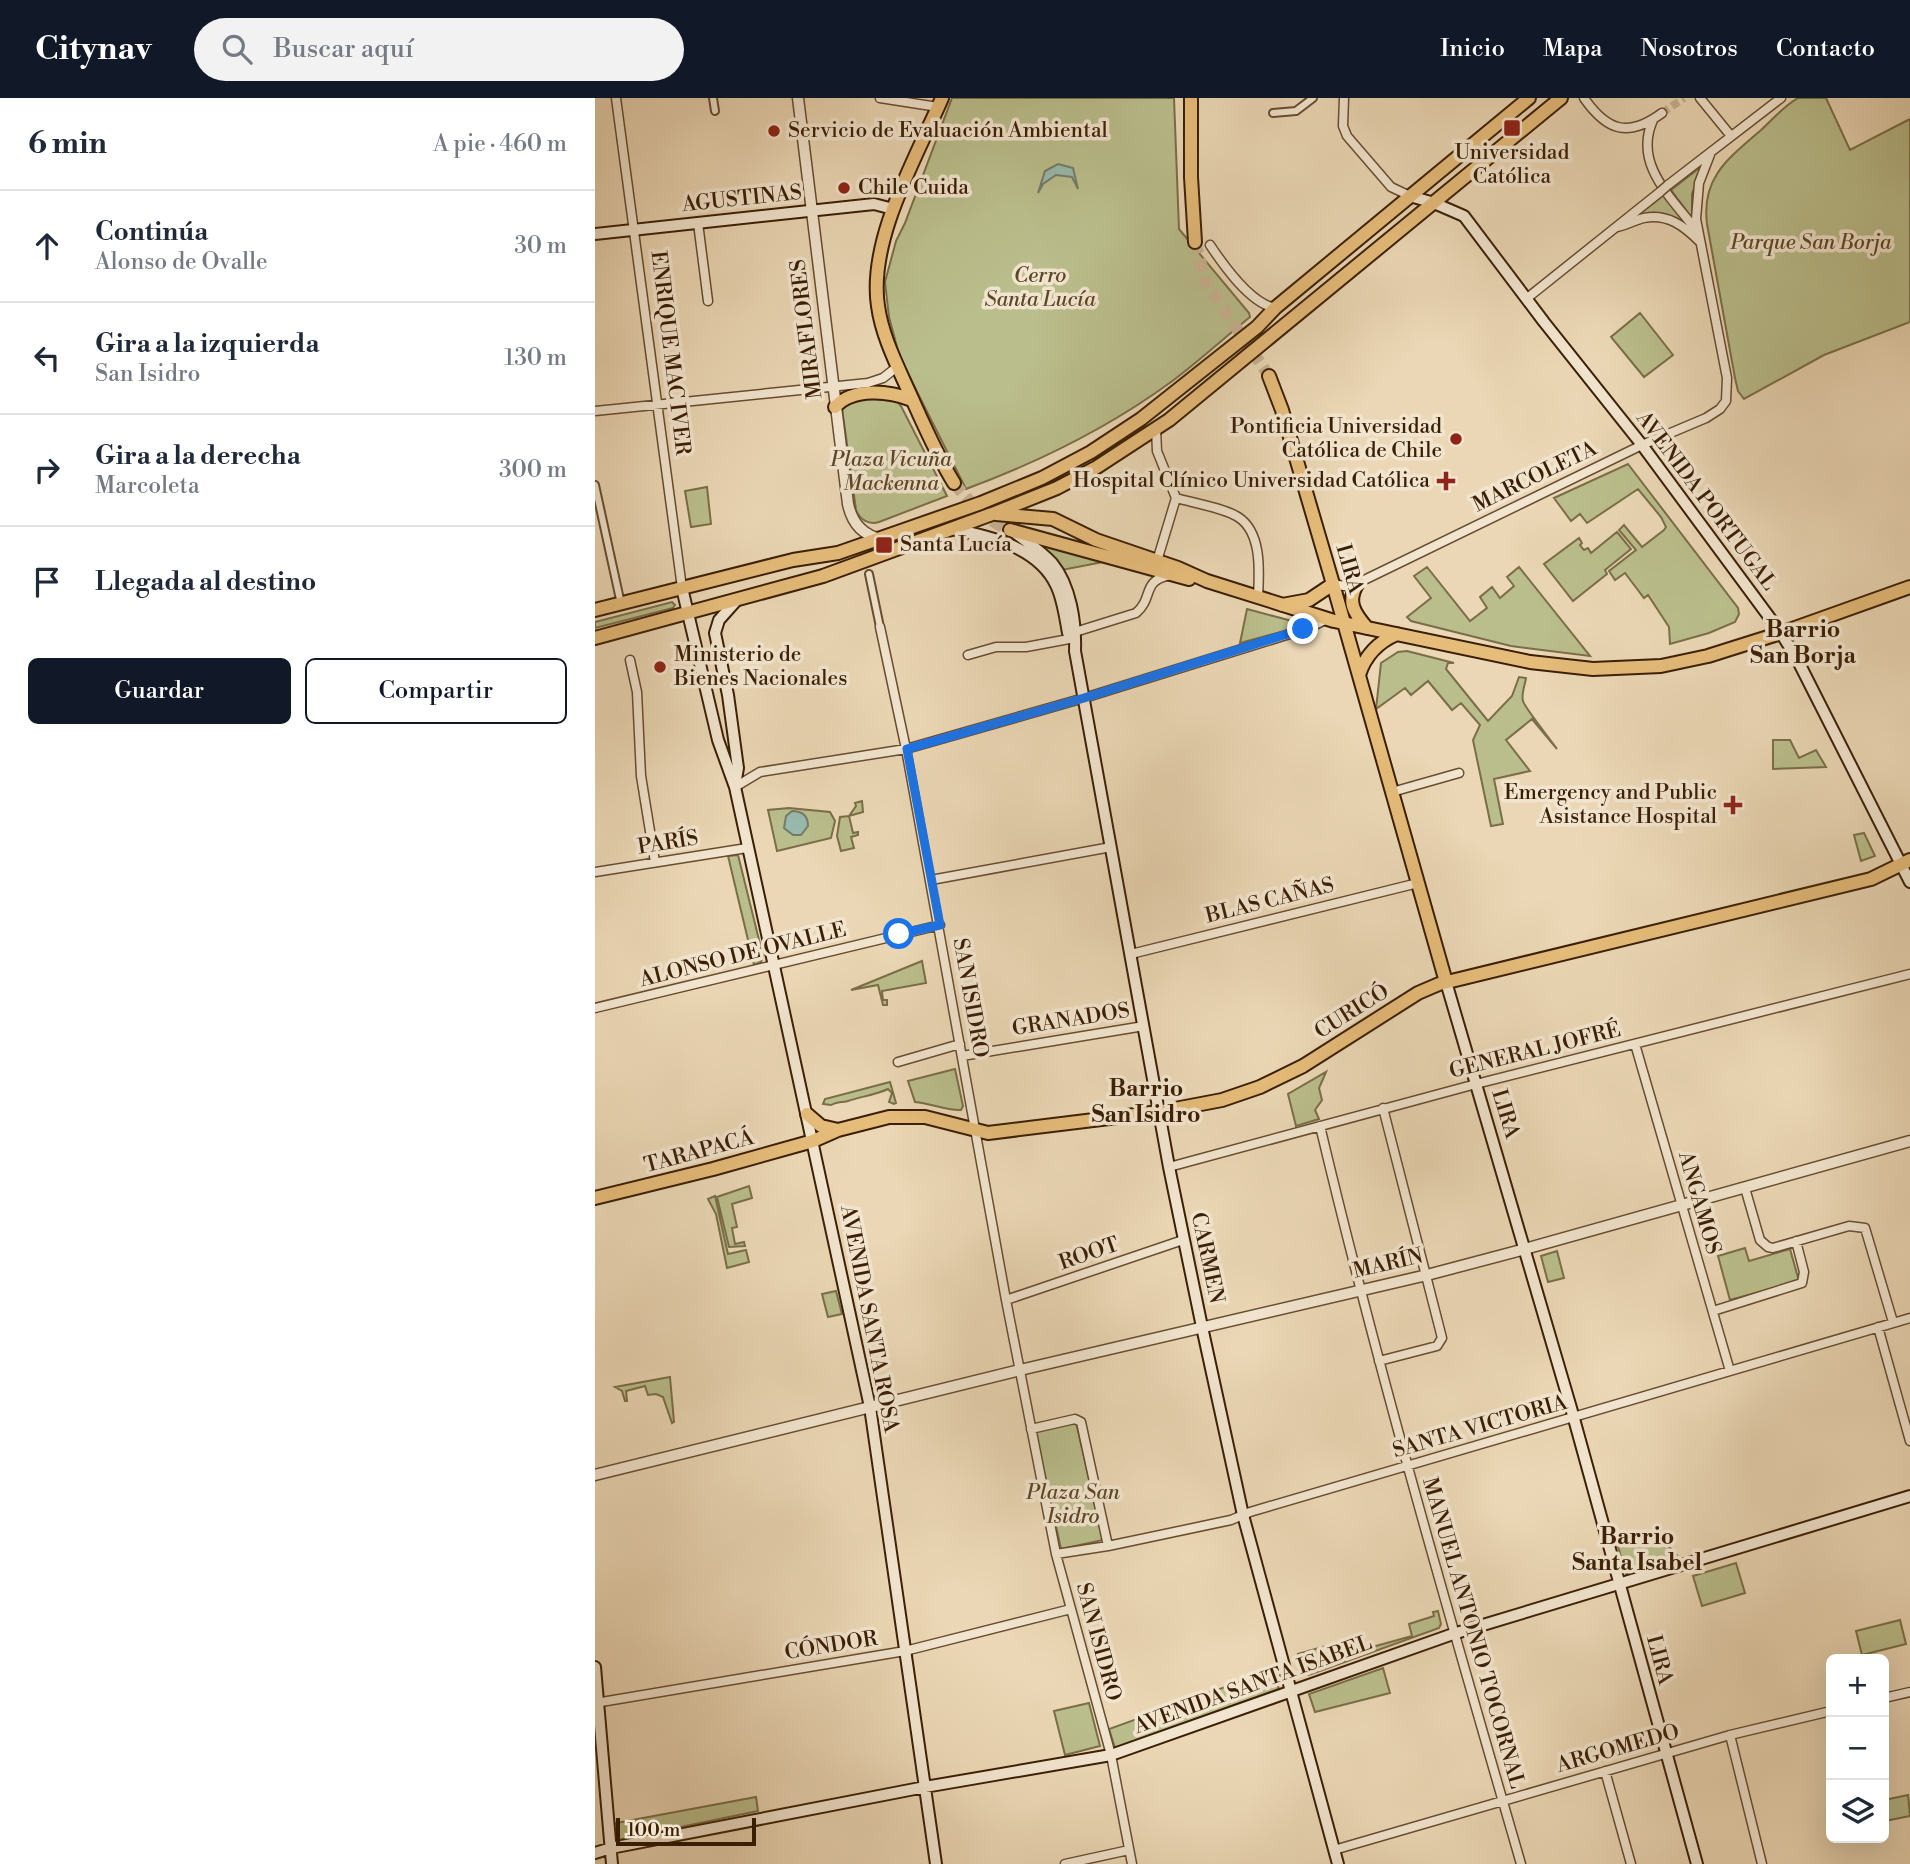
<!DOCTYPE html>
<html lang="es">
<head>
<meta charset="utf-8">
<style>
  :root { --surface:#fff; --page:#f2f2f3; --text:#1f2937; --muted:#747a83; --line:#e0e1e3; --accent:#111827 }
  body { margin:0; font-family:"Libre Bodoni",serif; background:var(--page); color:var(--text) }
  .controls { position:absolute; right:21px; bottom:21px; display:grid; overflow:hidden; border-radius:10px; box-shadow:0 7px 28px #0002 }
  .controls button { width:63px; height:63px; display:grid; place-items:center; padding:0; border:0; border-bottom:2px solid var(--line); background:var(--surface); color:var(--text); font:35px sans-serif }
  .scale { position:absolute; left:21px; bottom:18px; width:140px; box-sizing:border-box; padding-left:7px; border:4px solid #3b1f05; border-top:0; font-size:19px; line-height:24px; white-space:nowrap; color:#3b1f05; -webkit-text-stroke:5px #f2e5cf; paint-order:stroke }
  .stop { position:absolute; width:21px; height:21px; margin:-16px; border:5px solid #1a73e8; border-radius:50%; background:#fff }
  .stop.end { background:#1a73e8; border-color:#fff; box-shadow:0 2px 7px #0008 }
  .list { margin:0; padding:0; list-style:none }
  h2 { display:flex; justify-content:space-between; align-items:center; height:91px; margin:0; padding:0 28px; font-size:30px }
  h2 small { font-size:23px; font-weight:400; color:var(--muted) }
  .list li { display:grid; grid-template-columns:46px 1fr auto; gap:21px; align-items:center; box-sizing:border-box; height:112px; padding:0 28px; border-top:2px solid var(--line) }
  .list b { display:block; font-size:26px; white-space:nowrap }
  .list p { margin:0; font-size:23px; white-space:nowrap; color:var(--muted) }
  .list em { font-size:23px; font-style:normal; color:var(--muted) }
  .actions { display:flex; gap:14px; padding:21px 28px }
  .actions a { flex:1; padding:16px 0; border:2px solid var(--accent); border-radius:10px; text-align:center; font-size:24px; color:var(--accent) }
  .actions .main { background:var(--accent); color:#fff }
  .icon { flex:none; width:38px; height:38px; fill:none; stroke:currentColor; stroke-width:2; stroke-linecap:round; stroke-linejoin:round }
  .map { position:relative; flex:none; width:1315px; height:1766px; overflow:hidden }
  header { display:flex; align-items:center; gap:42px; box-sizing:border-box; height:98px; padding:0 35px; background:var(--accent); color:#fff }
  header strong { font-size:33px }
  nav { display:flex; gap:38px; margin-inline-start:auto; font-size:24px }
  .search { width:490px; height:63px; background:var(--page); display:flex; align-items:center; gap:18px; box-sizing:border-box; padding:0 24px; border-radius:38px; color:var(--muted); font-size:26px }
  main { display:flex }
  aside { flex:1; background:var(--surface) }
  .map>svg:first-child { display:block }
  .green { fill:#babe8c; stroke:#7a6e48; stroke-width:2 }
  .water { fill:#98baad; stroke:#737c6a; stroke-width:2 }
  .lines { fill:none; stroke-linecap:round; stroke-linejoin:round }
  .minor-tunnel { stroke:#c8b292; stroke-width:8; stroke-dasharray:8 4; stroke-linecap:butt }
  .primary-tunnel { stroke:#c8b292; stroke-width:12; stroke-dasharray:12 6; stroke-linecap:butt }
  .pedestrian-casing { stroke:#674d31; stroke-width:10 }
  .minor-casing { stroke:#674d31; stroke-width:11 }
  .tertiary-casing { stroke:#674d31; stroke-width:13 }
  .secondary-casing { stroke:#3b1f05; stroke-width:14 }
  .primary-casing { stroke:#3b1f05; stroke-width:16 }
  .pedestrian { stroke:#f2e5cf; stroke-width:6 }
  .minor { stroke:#f2e5cf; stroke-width:8 }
  .tertiary { stroke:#f2e5cf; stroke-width:10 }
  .secondary { stroke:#f2e5cf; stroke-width:10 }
  .primary { stroke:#e6bc7a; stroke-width:12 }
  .minor-bridge-casing { stroke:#674d31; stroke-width:11; stroke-linecap:butt }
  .minor-bridge { stroke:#f2e5cf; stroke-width:8 }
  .route { stroke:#1a73e8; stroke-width:9 }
  .poi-dot { fill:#8f2418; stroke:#f2e5cf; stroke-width:2.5 }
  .labels { text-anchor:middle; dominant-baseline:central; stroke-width:7; stroke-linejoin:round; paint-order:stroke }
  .poi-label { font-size:21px; fill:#3b1f05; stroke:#f2e5cf; text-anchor:start }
  .street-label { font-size:21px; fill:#3b1f05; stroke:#f2e5cf }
  .park-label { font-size:21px; font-style:italic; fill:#5b4727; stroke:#f2e5cf }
  .neighbourhood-label { font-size:23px; font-weight:bold; fill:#3b1f05; stroke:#f2e5cf }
</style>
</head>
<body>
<header>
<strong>Citynav</strong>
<div class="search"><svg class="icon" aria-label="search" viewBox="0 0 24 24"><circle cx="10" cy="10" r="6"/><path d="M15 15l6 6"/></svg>Buscar aquí</div>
<nav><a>Inicio</a><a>Mapa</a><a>Nosotros</a><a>Contacto</a></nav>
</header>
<main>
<aside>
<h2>6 min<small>A pie · 460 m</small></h2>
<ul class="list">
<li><svg class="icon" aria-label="ahead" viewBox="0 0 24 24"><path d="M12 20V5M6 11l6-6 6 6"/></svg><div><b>Continúa</b><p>Alonso de Ovalle</p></div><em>30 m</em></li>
<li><svg class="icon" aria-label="left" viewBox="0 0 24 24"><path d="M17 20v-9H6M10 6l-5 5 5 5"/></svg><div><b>Gira a la izquierda</b><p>San Isidro</p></div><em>130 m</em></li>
<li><svg class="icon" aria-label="right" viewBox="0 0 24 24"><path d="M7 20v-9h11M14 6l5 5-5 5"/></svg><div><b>Gira a la derecha</b><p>Marcoleta</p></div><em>300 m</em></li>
<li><svg class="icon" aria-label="arrive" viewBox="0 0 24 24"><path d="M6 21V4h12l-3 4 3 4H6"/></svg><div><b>Llegada al destino</b></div></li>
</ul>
<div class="actions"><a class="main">Guardar</a><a>Compartir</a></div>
</aside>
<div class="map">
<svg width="1315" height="1766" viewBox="0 0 1315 1766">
  <rect width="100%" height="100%" fill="#ebd7b5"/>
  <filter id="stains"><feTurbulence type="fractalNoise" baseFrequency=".00286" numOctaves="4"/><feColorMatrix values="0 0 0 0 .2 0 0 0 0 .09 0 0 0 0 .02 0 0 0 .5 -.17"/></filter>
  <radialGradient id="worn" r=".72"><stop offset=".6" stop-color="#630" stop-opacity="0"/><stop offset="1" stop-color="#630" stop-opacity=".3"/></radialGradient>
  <!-- green -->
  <path class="green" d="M 357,0 L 579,0 L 584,131 L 654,215 L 655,219 C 629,240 603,264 576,284 C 513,330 444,364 371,391 L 305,260 L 294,219 L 290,184 L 301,143 L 310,125 Z
    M 1203,0 L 1231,0 L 1255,52 L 1315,21 L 1315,224 L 1229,257 L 1149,301 L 1143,293 L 1140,280 L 1112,126 C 1106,79 1134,60 1166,32 C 1178,21 1189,8 1203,0 Z
    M 1103,71 L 1106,72 L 1097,96 L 1097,120 L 1076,92 Z
    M 1069,97 L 1090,125 C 1074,116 1060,111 1042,118 Z
    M 1045,215 L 1078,257 L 1049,279 L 1016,239 Z
    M 290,299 L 300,301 L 306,308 L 352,398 L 284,424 C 274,427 265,422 261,412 L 247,310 L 254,303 Z
    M 1033,366 L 1143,510 L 1144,516 L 1140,524 L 1114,535 L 1075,546 L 1074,529 L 1053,497 L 1049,500 L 1030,475 L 1020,482 L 1014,473 L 1041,452 L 1024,432 L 1029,427 L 1047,449 L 1069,432 L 1071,429 L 1066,419 L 1043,391 L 992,425 L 985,416 L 976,423 L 959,400 Z
    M 112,389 L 116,426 L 96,429 L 90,393 Z
    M 1022,434 L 1036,451 L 1010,472 L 1012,476 L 978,503 L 949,466 L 984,440 L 987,445 L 985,447 L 989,452 L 993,450 L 996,455 Z
    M 441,445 L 508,464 L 467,472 Z
    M 832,469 L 875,523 L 892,510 L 885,499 L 897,489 L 905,500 L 919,488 L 912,479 L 924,469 L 995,558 L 916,548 L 816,523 L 812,519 L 836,500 L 819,478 Z
    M 77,504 L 80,507 L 78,510 L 0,530 L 0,524 Z
    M 652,511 L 712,527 L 645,545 Z
    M 812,553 L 859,565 L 853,565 L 851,571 L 893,623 L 917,598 L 924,579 L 931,580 C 930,587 926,596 928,603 C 928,607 957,644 962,651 L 937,621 L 911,642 L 935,673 L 899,681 L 908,726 L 896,728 L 878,642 L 885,627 L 866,605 L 857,612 L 833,583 L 816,597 L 810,590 L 781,611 L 786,565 L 803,554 Z
    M 1178,642 L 1195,642 L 1204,660 L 1221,652 L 1231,669 L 1178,671 Z
    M 267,703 L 268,714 L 254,718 L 258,735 L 263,734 L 263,737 L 256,739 L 259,750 L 246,753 L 242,738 L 245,719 L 254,718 L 261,708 L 260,705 Z
    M 194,710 L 235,714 L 240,723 L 236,740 L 182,753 L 173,712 Z
    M 1269,735 L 1280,758 L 1266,763 L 1259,737 Z
    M 143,757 L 168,858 L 166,864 L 159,867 L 133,758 Z
    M 327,863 L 331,885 L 287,893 L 288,902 L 292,902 L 292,907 L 288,907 L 283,887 L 256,892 Z
    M 360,971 L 368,1008 L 366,1012 C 352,1013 335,1005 320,1004 L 313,983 Z
    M 731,974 L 724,990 L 727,1002 L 720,1012 L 724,1021 L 701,1028 L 693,996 Z
    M 295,984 L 301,1005 L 299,1006 L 294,1004 L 297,995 L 293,991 C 283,996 265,999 253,1003 C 247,1005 243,1003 236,1007 L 228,1006 L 230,1001 Z
    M 154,1088 L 157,1100 L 137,1106 L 142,1129 L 137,1130 L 140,1146 L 149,1144 L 150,1148 L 134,1149 L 122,1099 Z
    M 120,1098 L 133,1156 L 151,1152 L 154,1164 L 132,1170 L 121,1116 L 113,1101 Z
    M 1150,1150 L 1154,1163 L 1195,1151 L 1204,1183 L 1135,1202 L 1123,1158 Z
    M 962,1153 L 969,1180 L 953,1184 L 946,1158 Z
    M 241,1193 L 247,1216 L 233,1219 L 227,1196 Z
    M 75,1279 L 79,1324 L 77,1325 L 68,1299 L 61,1296 L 53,1297 L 50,1288 L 31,1293 L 32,1303 L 30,1303 L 27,1293 L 20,1289 Z
    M 481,1324 L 508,1442 L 466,1451 L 440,1333 Z
    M 1029,1433 C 1053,1434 1071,1442 1085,1461 L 1031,1476 L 1019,1435 Z
    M 1141,1465 L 1150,1495 L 1107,1508 L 1098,1478 Z
    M 843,1513 L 846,1526 L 844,1530 L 714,1577 L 709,1574 L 703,1556 L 766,1538 L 770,1551 L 817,1538 L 814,1526 L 839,1518 L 838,1514 Z
    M 1305,1522 L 1311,1546 L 1267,1557 L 1261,1533 Z
    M 788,1570 L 795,1595 L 720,1614 L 714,1596 Z
    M 677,1572 L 684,1591 L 520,1650 L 514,1631 Z
    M 494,1605 L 505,1648 L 470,1657 L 459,1613 Z
    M 1313,1697 L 1315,1718 L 1290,1723 L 1289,1702 Z
    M 161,1699 L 163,1713 L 23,1742 L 21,1725 Z"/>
  <!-- water -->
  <path class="water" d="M 463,66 L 478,70 L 483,91 L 477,79 L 461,77 L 448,86 L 443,95 L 450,73 Z
    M 197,713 C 207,713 213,718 213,728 L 206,737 L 198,737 L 189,730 L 191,718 Z"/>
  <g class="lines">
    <!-- minor-tunnel -->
    <path class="minor-tunnel" d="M 1067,15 L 1089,0"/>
    <!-- primary-tunnel -->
    <path class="primary-tunnel" d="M 600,144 L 611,185 L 674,278
      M 359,385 C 375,405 391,422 415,432"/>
    <defs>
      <path id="pedestrian" d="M 118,0 L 120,13
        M 678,15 L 701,13 L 718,0
        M 0,387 L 26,506
        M 274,476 L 285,529"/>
      <path id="minor" d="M 21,0 L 87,490
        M 285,0 L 343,9
        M 749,0 L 748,28 L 752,38 L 796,89 L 815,98
        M 989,0 C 1012,33 1033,40 1067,15
        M 1105,0 L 1136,38
        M 1058,22 C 1038,66 1076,99 1101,132
        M 1073,87 L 1186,0
        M 103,125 L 113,203
        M 1022,129 C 1032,127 1040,122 1049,120 C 1072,115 1089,128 1104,143
        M 615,147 C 629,168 655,205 680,210
        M 931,201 L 1065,94
        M 0,313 L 273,285 L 288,280 L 302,269
        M 561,331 L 562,353 L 581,400 L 562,463
        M 581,400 C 599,405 629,410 643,419 C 668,435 664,476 663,500
        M 738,486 L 749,488 L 763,485 L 1047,347 L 1111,320 L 1125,311 L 1131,303 L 1132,280 L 1101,121 L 1104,85 L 1116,54
        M 285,529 L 311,651 L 411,1202 L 461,1456 L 516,1657 L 537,1766
        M 480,534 L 541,515 C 559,500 546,483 575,477
        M 373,557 L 401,549 L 431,549 L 474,541
        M 35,562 L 42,594 L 46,678 L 60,764
        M 140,689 L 165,674 L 311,651 L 489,600 L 714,530 L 732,521
        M 797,694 L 864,675
        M 0,774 L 152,750
        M 336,782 L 516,749
        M 536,856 L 823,785
        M 0,910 L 345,827
        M 1040,946 L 1135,1273
        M 367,958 L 549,928
        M 303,964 L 365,946
        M 725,1028 C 784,1276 855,1521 926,1766
        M 574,1069 L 881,986 L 1315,876
        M 1150,1090 L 1165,1142 L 1173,1149 L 1178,1150 L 1254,1128 L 1270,1130 L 1298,1224
        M 411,1202 L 588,1142
        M 1118,1213 L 1207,1185 L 1209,1174 L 1201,1143
        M 1283,1229 L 1315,1343
        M 784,1263 L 842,1248 L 847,1240 L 788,1010
        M 436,1331 L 480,1321 L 486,1324 L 513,1448
        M 461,1456 L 513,1448 L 636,1422 L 655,1414 L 1315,1220
        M 1289,1600 L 1315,1594
        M 0,1605 L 310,1553 L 476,1511
        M 1135,1637 L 1167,1766
        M 1010,1673 L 1036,1766
        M 739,1752 L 1135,1637 L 1236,1613
        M 470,1766 L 534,1752"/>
      <path id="tertiary" d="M 203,0 L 253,406 C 257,425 267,437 286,441
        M 0,1377 L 425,1272 L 832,1177 L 930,1151 L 1315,1043"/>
      <path id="secondary" d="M 815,98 L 839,105 L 869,118 L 949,224 L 1047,347 L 1186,535 L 1202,561 L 1315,784
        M 0,136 L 279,106 L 298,111
        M 357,431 C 394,438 443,449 461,487 C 468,501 470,519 473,535
        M 419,434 C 432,444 446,453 457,465 C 476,488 481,525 480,553 L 574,1069 L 607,1229 L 648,1417 L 743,1766
        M 87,490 L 123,642 L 140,689 L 275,1309 L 341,1766
        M 140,687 L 143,670 L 133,597 L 120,535 L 124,522 L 141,503
        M 851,884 L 976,1310 L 1102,1766
        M 0,1569 L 17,1766
        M 0,1755 L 16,1750 L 330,1689 L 516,1657 L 858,1536 L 1315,1398"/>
      <path id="primary" d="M 347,0 C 321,60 273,142 283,208 C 287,238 302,267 314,294 C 328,325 341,356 359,385
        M 596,0 L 596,79 L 600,144
        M 674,278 L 687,312 L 738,486 L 851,884
        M 240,309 C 258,289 294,293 317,302
        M 401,416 L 458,421 L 501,442 L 583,470 L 612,483 L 739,523 L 935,564 L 998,571 L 1066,568 L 1113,558 L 1186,535 L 1315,489
        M 415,432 L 594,481
        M 763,485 C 751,503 759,515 772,530
        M 687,507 L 714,502 L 738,486
        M 0,512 L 198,462 L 243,455 L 386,405 L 447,380 L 496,354 L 546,321 L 662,229 L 680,210 L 934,0
        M 0,540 L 228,478 L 397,416 L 462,390 L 502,369 L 574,322 L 966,0
        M 764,577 C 770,558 783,544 802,536
        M 212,1016 L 226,1028 L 243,1032
        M 0,1100 L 118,1071 L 218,1043 L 243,1032 L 294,1019 L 330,1019 L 393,1035 L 564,1014 L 627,1002 L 665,989 L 708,968 L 823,895 L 844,886 L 1276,781 L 1315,762"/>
    </defs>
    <!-- pedestrian casing -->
    <use href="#pedestrian" class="pedestrian-casing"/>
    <!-- minor casing -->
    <use href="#minor" class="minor-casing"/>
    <!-- tertiary casing -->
    <use href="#tertiary" class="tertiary-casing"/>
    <!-- secondary casing -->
    <use href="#secondary" class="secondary-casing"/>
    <!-- primary casing -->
    <use href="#primary" class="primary-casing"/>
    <!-- pedestrian -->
    <use href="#pedestrian" class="pedestrian"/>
    <!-- minor -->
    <use href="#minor" class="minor"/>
    <!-- tertiary -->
    <use href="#tertiary" class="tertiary"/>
    <!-- secondary -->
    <use href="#secondary" class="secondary"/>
    <!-- primary -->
    <use href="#primary" class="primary"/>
    <defs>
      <path id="minor-bridge" d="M 1065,94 L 1073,87"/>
    </defs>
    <!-- minor-bridge casing -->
    <use href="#minor-bridge" class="minor-bridge-casing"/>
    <!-- minor-bridge -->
    <use href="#minor-bridge" class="minor-bridge"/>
  </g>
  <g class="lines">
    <!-- route -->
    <path class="route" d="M 304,836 L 345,827 L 312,651 L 489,600 L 708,531"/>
  </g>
  <!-- markers -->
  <g class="poi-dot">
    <rect x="908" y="21" width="18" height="18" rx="3.5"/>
    <circle cx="179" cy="33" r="7"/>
    <circle cx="249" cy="90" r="7"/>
    <circle cx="861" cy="341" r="7"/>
    <path d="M847.5 372.5h7v7h7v7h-7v7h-7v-7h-7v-7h7z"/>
    <rect x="280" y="438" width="18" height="18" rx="3.5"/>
    <circle cx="65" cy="569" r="7"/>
    <path d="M1134.5 696.5h7v7h7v7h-7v7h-7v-7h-7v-7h7z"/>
  </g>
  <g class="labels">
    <!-- poi labels -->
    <g class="poi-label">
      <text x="193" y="33">Servicio de Evaluación Ambiental</text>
      <text x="917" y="55" text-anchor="middle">Universidad<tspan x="917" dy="24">Católica</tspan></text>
      <text x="263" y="90">Chile Cuida</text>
      <text x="847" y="329" text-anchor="end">Pontificia Universidad<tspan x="847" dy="24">Católica de Chile</tspan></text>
      <text x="835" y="383" text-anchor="end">Hospital Clínico Universidad Católica</text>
      <text x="305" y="447">Santa Lucía</text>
      <text x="79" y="557">Ministerio de<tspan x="79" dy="24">Bienes Nacionales</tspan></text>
      <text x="1122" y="695" text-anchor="end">Emergency and Public<tspan x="1122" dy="24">Asistance Hospital</tspan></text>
    </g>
    <!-- street labels -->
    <g class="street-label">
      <text transform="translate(147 101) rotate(-6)">AGUSTINAS</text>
      <text transform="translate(212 231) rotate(-97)">MIRAFLORES</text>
      <text transform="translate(75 255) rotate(83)">ENRIQUE MAC IVER</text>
      <text transform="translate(940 379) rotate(-26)">MARCOLETA</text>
      <text transform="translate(1111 403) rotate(53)">AVENIDA PORTUGAL</text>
      <text transform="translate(754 471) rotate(74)">LIRA</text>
      <text transform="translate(73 745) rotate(-9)">PARÍS</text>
      <text transform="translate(675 803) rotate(-14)">BLAS CAÑAS</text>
      <text transform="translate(148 857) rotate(-14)">ALONSO DE OVALLE</text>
      <text transform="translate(375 900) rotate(80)">SAN ISIDRO</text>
      <text transform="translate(757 914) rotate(-32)">CURICÓ</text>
      <text transform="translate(476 922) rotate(-9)">GRANADOS</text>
      <text transform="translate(940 953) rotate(-14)">GENERAL JOFRÉ</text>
      <text transform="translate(910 1016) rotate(73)">LIRA</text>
      <text transform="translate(104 1054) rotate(-15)">TARAPACÁ</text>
      <text transform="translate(1104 1105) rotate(74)">ANGAMOS</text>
      <text transform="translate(494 1156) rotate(-19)">ROOT</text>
      <text transform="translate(612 1160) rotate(78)">CARMEN</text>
      <text transform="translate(793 1166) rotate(-13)">MARÍN</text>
      <text transform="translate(274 1221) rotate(79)">AVENIDA SANTA ROSA</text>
      <text transform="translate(885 1329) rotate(-16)">SANTA VICTORIA</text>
      <text transform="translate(878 1535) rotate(74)">MANUEL ANTONIO TOCORNAL</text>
      <text transform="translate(503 1544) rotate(75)">SAN ISIDRO</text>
      <text transform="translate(236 1548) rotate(-9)">CÓNDOR</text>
      <text transform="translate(1064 1562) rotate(75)">LIRA</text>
      <text transform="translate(658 1587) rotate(-20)">AVENIDA SANTA ISABEL</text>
      <text transform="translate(1023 1651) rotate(-16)">ARGOMEDO</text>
    </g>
    <!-- park labels -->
    <g class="park-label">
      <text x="1216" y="145">Parque San Borja</text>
      <text x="445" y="178">Cerro<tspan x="445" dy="24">Santa Lucía</tspan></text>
      <text x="296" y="362">Plaza Vicuña<tspan x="296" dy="24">Mackenna</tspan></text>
      <text x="478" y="1395">Plaza San<tspan x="478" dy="24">Isidro</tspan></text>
    </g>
    <!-- neighbourhood labels -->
    <g class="neighbourhood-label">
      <text x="1208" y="532">Barrio<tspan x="1208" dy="26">San Borja</tspan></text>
      <text x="551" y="991">Barrio<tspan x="551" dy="26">San Isidro</tspan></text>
      <text x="1042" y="1439">Barrio<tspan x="1042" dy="26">Santa Isabel</tspan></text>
    </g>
  </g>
  <rect width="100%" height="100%" filter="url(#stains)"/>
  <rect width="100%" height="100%" fill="url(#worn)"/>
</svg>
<div class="controls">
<button>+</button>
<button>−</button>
<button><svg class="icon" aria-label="layers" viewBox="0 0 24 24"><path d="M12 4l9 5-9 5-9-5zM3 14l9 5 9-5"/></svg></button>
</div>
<div class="scale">100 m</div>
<div class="stop" style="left:304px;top:836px"></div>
<div class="stop end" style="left:708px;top:531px"></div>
</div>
</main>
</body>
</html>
